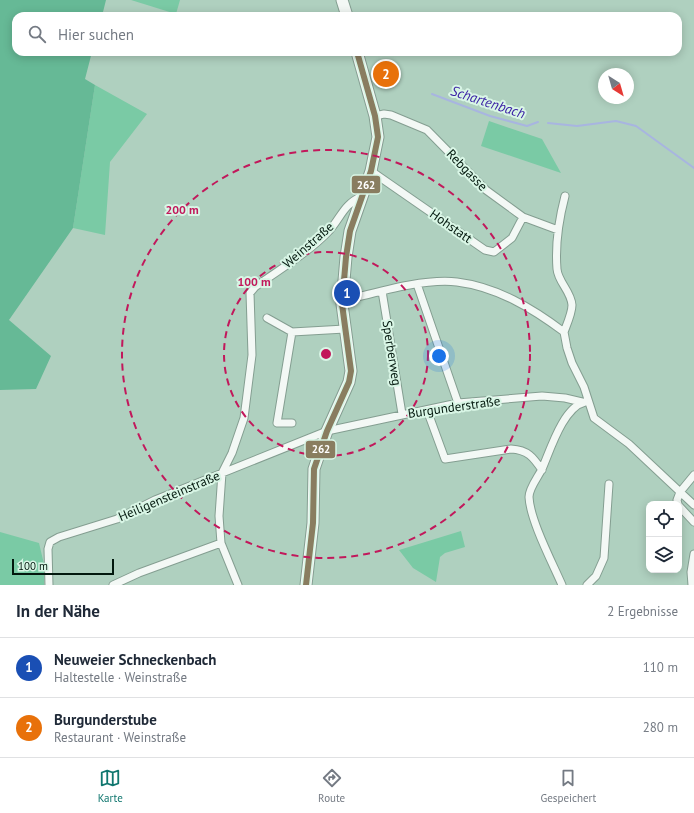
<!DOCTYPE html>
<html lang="de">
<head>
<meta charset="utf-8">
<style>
  :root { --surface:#fff; --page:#f2f2f3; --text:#1f2937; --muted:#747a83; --line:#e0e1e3; --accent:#0f766e }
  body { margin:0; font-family:"PT Sans",sans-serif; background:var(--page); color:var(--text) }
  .controls { position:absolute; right:12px; bottom:12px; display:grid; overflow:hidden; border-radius:8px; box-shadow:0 2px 10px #0003 }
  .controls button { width:36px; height:36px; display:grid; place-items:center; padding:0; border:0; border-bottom:1px solid var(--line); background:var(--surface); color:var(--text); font:20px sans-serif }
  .compass { position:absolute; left:598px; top:68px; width:36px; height:36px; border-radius:50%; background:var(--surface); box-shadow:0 2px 10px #0003; rotate:143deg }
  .scale { position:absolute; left:12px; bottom:10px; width:102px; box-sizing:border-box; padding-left:4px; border:2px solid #02170d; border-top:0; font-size:11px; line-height:14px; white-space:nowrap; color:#02170d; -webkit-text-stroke:3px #d9f6e6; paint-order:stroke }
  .you { position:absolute; left:439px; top:356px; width:14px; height:14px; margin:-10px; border:3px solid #fff; border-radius:50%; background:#1a73e8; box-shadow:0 0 0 6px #1a73e833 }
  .badge { display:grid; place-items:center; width:26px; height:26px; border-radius:50%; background:var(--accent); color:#fff; font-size:13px; font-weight:700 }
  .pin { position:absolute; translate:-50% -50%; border:2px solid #fff; box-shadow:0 1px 4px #0006 }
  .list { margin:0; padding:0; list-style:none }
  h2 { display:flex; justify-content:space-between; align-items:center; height:52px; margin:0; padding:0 16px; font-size:17px }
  h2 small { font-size:13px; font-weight:400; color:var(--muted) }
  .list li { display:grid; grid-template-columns:26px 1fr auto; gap:12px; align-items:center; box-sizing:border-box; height:60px; padding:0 16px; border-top:1px solid var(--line) }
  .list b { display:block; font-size:15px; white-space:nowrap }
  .list p { margin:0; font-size:13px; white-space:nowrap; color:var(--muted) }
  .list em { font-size:13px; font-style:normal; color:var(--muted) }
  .icon { flex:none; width:22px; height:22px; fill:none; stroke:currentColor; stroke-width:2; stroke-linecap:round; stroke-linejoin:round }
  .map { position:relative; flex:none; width:694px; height:585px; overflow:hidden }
  .search { position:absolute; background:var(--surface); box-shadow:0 2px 10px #0003; left:12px; right:12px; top:12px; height:44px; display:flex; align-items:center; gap:10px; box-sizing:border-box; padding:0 14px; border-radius:12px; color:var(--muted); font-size:15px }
  .sheet { height:172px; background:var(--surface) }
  nav { display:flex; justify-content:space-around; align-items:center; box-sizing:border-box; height:56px; border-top:1px solid var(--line); background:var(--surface); font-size:11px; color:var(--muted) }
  nav a { display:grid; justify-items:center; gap:2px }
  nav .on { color:var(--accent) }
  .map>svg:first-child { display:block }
  .green { fill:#7acaa5 }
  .forest { fill:#66b996 }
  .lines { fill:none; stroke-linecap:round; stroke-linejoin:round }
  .stream { stroke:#a8b5e0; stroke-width:2 }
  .minor-casing { stroke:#849e91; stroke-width:9 }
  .secondary-casing { stroke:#849e91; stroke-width:13 }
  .minor { stroke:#f3f8f5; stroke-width:7 }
  .secondary { stroke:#f3f8f5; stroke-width:11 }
  .bus-1-casing { stroke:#d9f6e6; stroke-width:9 }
  .bus-1 { stroke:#897d60; stroke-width:6 }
  .ring { fill:none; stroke:#c2185b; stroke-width:2; stroke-dasharray:7 5 }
  .labels { text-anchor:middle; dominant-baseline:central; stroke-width:4; stroke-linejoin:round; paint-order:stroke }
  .street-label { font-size:13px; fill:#02170d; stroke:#d9f6e6 }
  .water-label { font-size:14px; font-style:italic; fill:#3b21a5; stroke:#d9f6e6 }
  .centre { fill:#c2185b; stroke:#d9f6e6; stroke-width:2 }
  .ring-label { font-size:12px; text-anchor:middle; font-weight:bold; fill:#c2185b; stroke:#d9f6e6; stroke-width:4; stroke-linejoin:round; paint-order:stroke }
  .line-badge { stroke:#d9f6e6; stroke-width:1.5 }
  .badge-label { font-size:11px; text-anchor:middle; font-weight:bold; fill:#fff }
</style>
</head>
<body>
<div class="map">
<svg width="694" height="585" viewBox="0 0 694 585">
  <rect width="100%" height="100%" fill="#afd0bf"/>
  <!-- green -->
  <path class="green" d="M 131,0 L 180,0 L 176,14 Z
    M 95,85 L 147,114 L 110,162 L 105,235 L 73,228 Z
    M 489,121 L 542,139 L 561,173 L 481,146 Z
    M 461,531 L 465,547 L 445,553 L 440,557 L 436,582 L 413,568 L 399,550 Z
    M 0,532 L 39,543 L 44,564 L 44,585 L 0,585 Z"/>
  <!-- forest -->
  <path class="forest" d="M 0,0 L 106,0 L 102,16 L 16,16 L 16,52 L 92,52 L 85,79 L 95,85 L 73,228 L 9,320 L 51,356 L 36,389 L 0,390 Z"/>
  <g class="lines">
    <!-- stream -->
    <path class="stream" d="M 432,94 L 490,116 L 527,126 L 538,122
      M 548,123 L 577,126 L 616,121 L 636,126 L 694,168"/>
    <defs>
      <path id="minor" d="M 375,116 L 384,114 L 391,115 L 427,130 L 486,190 L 523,217 L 558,230
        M 371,171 L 485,250 L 494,252 L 512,238 L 523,217
        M 417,284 L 458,403
        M 382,291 L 402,414
        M 342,301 C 375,293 423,278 457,282 C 497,287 532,308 564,332 L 567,348 L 572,363 L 584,387 L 594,418 L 629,444 L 694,505
        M 267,318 L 292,332 L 345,329
        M 292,332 L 277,423 L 292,423
        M 564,332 C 567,324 572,313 572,305 C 571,291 558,282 557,269 C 555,244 559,219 565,196
        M 427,410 L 445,459 L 511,449 C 528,450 533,457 542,470
        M 678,504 L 677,500 L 680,492 L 694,475
        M 679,506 L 694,522
        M 49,585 L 48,549 L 50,542 L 59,537 L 117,519 L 155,500 L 327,431 L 458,403 L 542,396 L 565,398 L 582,402
        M 113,585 L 139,573 L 221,543
        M 238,585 L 221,543 L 219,516 L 222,473 L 232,453 L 244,418 L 252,355 L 250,293 L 255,287 C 280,269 308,253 329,231 C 342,216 343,205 362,196
        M 562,585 C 552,562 530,520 529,497 C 529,488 538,477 542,469 C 550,451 563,407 585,402
        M 587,585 L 596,576 L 604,558 L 609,484
        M 692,585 L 691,572 L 694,554"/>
      <path id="secondary" d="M 342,0 L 347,16
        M 306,585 L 313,523 L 314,469 L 327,431 L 349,382 L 351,371 L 342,304 L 346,257 L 350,231 L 371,171 L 378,137 L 375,116 L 357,52"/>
    </defs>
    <!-- minor casing -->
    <use href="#minor" class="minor-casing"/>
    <!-- secondary casing -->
    <use href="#secondary" class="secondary-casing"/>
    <!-- minor -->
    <use href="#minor" class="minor"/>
    <!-- secondary -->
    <use href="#secondary" class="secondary"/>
    <defs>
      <path id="bus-1" d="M 306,585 L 313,523 L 314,469 L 327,431 L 349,382 L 351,371 L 342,304 L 346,257 L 350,231 L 371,171 L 378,137 L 375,116 L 357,52"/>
    </defs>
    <!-- bus-1 casing -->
    <use href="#bus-1" class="bus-1-casing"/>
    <!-- bus-1 -->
    <use href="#bus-1" class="bus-1"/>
  </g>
  <!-- distance rings -->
  <g class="ring">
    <circle cx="326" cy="354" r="102"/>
    <circle cx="326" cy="354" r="204"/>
  </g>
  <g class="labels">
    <!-- street labels -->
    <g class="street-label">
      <text transform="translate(467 170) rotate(46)">Rebgasse</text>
      <text transform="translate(451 226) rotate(35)">Hohstatt</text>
      <text transform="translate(308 245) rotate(-41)">Weinstraße</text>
      <text transform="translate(392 353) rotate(81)">Sperberweg</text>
      <text transform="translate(454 407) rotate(-8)">Burgunderstraße</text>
      <text transform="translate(169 496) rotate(-23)">Heiligensteinstraße</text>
    </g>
    <!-- water labels -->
    <g class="water-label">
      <text transform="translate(488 102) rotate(18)">Schartenbach</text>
    </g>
  </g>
  <circle cx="326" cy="354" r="6" class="centre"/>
  <g class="ring-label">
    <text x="182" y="214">200 m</text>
    <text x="254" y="286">100 m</text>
  </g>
  <g class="line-badge">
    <rect x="351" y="175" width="30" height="19" rx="4" fill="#897d60"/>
    <rect x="305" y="440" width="31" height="19" rx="4" fill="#897d60"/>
  </g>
  <g class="badge-label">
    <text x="366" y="189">262</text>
    <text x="321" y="453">262</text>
  </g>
</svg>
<div class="controls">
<button><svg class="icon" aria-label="locate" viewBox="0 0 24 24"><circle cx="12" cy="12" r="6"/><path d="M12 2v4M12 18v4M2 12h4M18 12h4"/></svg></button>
<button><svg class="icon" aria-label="layers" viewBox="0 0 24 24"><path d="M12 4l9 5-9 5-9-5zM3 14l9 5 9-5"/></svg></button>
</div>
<svg class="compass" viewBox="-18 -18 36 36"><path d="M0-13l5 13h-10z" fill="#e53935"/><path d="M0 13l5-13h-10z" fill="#747a83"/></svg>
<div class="scale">100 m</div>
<div class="you"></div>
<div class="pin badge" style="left:347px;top:293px;background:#1a4fb4">1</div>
<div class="pin badge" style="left:386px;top:74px;background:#e8710a">2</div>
<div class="search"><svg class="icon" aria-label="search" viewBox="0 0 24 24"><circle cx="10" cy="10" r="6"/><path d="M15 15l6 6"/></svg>Hier suchen</div>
</div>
<section class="sheet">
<h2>In der Nähe<small>2 Ergebnisse</small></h2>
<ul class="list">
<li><span class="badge" style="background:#1a4fb4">1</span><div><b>Neuweier Schneckenbach</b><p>Haltestelle · Weinstraße</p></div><em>110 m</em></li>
<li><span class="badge" style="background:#e8710a">2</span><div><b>Burgunderstube</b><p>Restaurant · Weinstraße</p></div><em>280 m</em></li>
</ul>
</section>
<nav>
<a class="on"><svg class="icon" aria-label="map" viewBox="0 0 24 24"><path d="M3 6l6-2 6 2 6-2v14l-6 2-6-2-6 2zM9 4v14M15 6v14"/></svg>Karte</a>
<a><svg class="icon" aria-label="directions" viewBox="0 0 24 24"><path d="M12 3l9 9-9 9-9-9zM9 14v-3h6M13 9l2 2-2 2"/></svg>Route</a>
<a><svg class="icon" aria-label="saved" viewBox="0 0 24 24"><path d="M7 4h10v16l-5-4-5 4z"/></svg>Gespeichert</a>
</nav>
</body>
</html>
